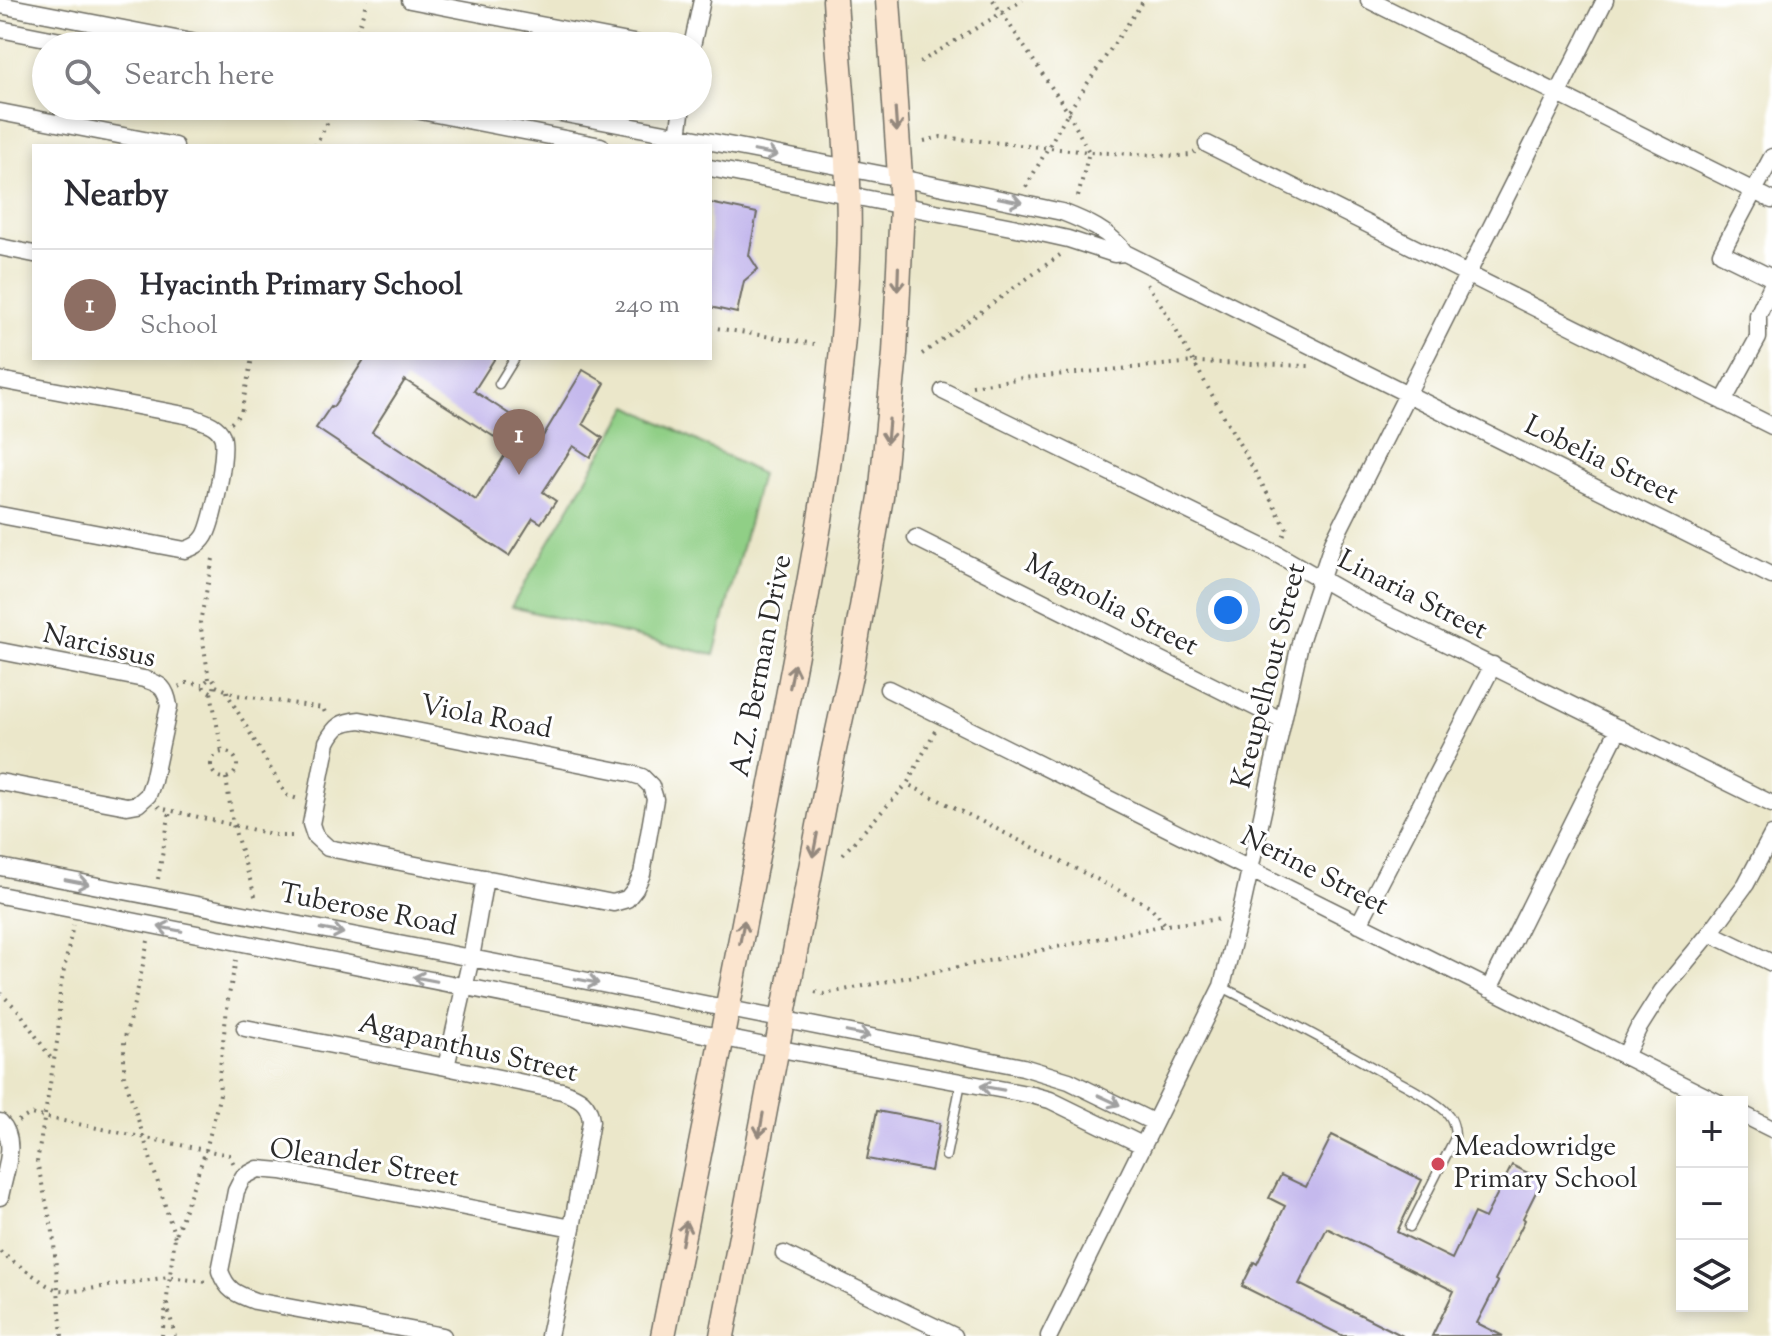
<!DOCTYPE html>
<html lang="en">
<head>
<meta charset="utf-8">
<style>
  :root { --surface:#fff; --page:#f2f2f3; --text:#2b2b33; --muted:#7c7c81; --line:#e1e1e2; --accent:#2563eb }
  body { margin:0; font-family:"Sorts Mill Goudy",serif; background:var(--page); color:var(--text) }
  .controls { position:absolute; right:24px; bottom:24px; display:grid; overflow:hidden; border-radius:0px; box-shadow:0 4px 12px #0003 }
  .controls button { width:72px; height:72px; display:grid; place-items:center; padding:0; border:0; border-bottom:2px solid var(--line); background:var(--surface); color:var(--text); font:40px sans-serif }
  .you { position:absolute; left:1228px; top:610px; width:28px; height:28px; margin:-20px; border:6px solid #fff; border-radius:50%; background:#1a73e8; box-shadow:0 0 0 12px #1a73e833 }
  .badge { display:grid; place-items:center; width:52px; height:52px; border-radius:50%; background:var(--accent); color:#fff; font-size:26px; font-weight:700 }
  .pin { position:absolute; translate:-50% -66px; filter:drop-shadow(0 2px 4px #0008) }
  .pin::after { content:''; position:absolute; top:42px; width:28px; height:24px; background:inherit; clip-path:polygon(0 0,100% 0,50% 100%) }
  .list { margin:0; padding:0; list-style:none }
  h2 { display:flex; justify-content:space-between; align-items:center; height:104px; margin:0; padding:0 32px; font-size:34px }
  h2 small { font-size:26px; font-weight:400; color:var(--muted) }
  .list li { display:grid; grid-template-columns:52px 1fr auto; gap:24px; align-items:center; box-sizing:border-box; height:112px; padding:0 32px; border-top:2px solid var(--line) }
  .list b { display:block; font-size:30px; white-space:nowrap }
  .list p { margin:0; font-size:26px; white-space:nowrap; color:var(--muted) }
  .list em { font-size:26px; font-style:normal; color:var(--muted) }
  .icon { flex:none; width:44px; height:44px; fill:none; stroke:currentColor; stroke-width:2; stroke-linecap:round; stroke-linejoin:round }
  .map { position:relative; flex:none; width:1772px; height:1336px; overflow:hidden }
  .search { position:absolute; background:var(--surface); box-shadow:0 4px 12px #0003; left:32px; top:32px; width:680px; height:88px; display:flex; align-items:center; gap:20px; box-sizing:border-box; padding:0 28px; border-radius:44px; color:var(--muted); font-size:30px }
  .panel { position:absolute; background:var(--surface); box-shadow:0 4px 12px #0003; left:32px; top:144px; width:680px; height:216px; border-radius:0px }
  .map>svg:first-child { display:block }
  .green { fill:#90cf86; stroke:#5e7d58; stroke-width:2 }
  .building { fill:#c5b9ed; fill-rule:evenodd }
  .lines { fill:none; stroke-linecap:round; stroke-linejoin:round }
  .lane-casing { stroke:#6e6d63; stroke-width:11 }
  .street-casing { stroke:#6e6d63; stroke-width:19 }
  .secondary-casing { stroke:#6e6d63; stroke-width:27 }
  .path { stroke:#6e6d63; stroke-width:4; stroke-dasharray:2 6; stroke-linecap:butt }
  .lane { stroke:#fff; stroke-width:8 }
  .street { stroke:#fff; stroke-width:16 }
  .secondary { stroke:#fbe5cf; stroke-width:24 }
  .oneway { stroke:#93887d }
  .oneway2 { stroke:#a0a0a0 }
  .poi-dot { fill:#d1495b; stroke:#fff; stroke-width:3 }
  .labels { text-anchor:middle; dominant-baseline:central; stroke-width:6; stroke-linejoin:round; paint-order:stroke }
  .street-label { font-size:28px; fill:#2b2b2b; stroke:#fff }
  .poi-label { font-size:28px; fill:#2b2b2b; stroke:#fff; text-anchor:start }
</style>
</head>
<body>
<div class="map">
<svg width="1772" height="1336" viewBox="0 0 1772 1336">
  <rect width="100%" height="100%" fill="#fff"/>
  <filter id="ink" filterUnits="userSpaceOnUse"><feTurbulence type="fractalNoise" baseFrequency=".0125" numOctaves="2"/><feDisplacementMap in="SourceGraphic" scale="16" xChannelSelector="R" yChannelSelector="G"/><feConvolveMatrix kernelMatrix="1 2 1 2 8 2 1 2 1" color-interpolation-filters="sRGB"/></filter>
  <filter id="wash" filterUnits="userSpaceOnUse"><feTurbulence type="fractalNoise" baseFrequency=".006" numOctaves="4" result="noise"/><feDisplacementMap in="SourceGraphic" scale="32" xChannelSelector="R" yChannelSelector="G"/><feGaussianBlur stdDeviation="1.8" result="paint"/><feColorMatrix in="noise" values="0 0 0 0 0 0 0 0 0 0 0 0 0 0 0 0 0 1.4 0 .05"/><feComposite in="paint" operator="in"/></filter>
  <g filter="url(#wash)">
    <rect width="100%" height="100%" fill="#ebe7ca"/>
    <!-- green -->
    <path class="green" d="M 629,406 L 761,474 L 714,655 L 511,607 Z"/>
    <g id="blocks">
      <!-- building -->
      <path class="building" d="M 710,203 L 757,213 L 749,255 L 758,269 L 744,281 L 737,313 L 710,307 Z
        M 365,358 L 495,358 L 474,391 L 543,436 L 583,370 L 605,383 L 583,424 L 603,438 L 590,457 L 573,446 L 543,492 L 556,501 L 541,523 L 533,518 L 509,556 L 316,428 L 331,406 L 333,407 ZM 405,380 L 510,447 L 476,500 L 372,432 Z
        M 877,1111 L 940,1123 L 931,1171 L 867,1159 Z
        M 1332,1135 L 1422,1180 L 1397,1232 L 1452,1259 L 1474,1213 L 1485,1218 L 1512,1165 L 1542,1180 L 1523,1218 L 1525,1220 L 1495,1280 L 1498,1282 L 1477,1323 L 1503,1336 L 1432,1336 L 1454,1291 L 1327,1228 L 1299,1284 L 1403,1336 L 1343,1336 L 1242,1286 L 1254,1262 L 1257,1264 L 1285,1206 L 1269,1198 L 1281,1175 L 1306,1187 Z"/>
    </g>
  </g>
  <g filter="url(#ink)">
    <use href="#blocks" fill-opacity="0" stroke="#6e6d63" stroke-width="2"/>
    <g class="lines">
      <defs>
        <path id="lane" d="M 499,384 L 515,358
          M 1222,987 C 1276,1014 1328,1042 1381,1072 C 1399,1082 1429,1096 1444,1110 C 1453,1118 1455,1127 1455,1138 L 1410,1227
          M 946,1156 L 961,1083"/>
        <path id="street" d="M 410,0 L 649,46
          M 1369,0 L 1772,200
          M 0,5 L 212,46
          M 0,29 L 86,46
          M 692,46 L 702,0
          M 395,106 L 601,146
          M 524,106 L 900,178 L 1062,212 C 1085,221 1110,231 1125,253 L 1772,576
          M 0,112 L 175,146
          M 677,144 L 682,106
          M 1207,144 L 1772,426
          M 1772,157 L 1721,253 L 1772,278
          M 710,168 L 1032,231 L 1068,239 L 1114,254 L 1125,253
          M 0,247 L 34,254
          M 0,380 L 190,416 C 202,421 217,424 222,436 C 228,449 213,523 205,536 C 200,544 194,547 185,550 L 0,515
          M 943,391 L 1275,553 L 1356,599 L 1772,804
          M 1723,402 L 1758,338 L 1758,315 L 1772,285
          M 916,538 L 1283,721
          M 0,651 L 144,679 C 161,684 166,688 169,706 L 153,781 L 148,795 L 138,804 L 127,806 L 0,782
          M 888,689 L 1717,1102
          M 360,720 L 629,773 L 642,777 L 651,786 L 655,799 L 642,874 L 635,889 L 627,899 L 613,903 L 328,848 L 315,836 L 311,824 L 327,742 C 336,725 341,722 360,720 Z
          M 0,867 L 471,958 L 1023,1067 L 1069,1081 L 1153,1122
          M 0,895 L 775,1048 L 1032,1095 L 1050,1100 L 1142,1145
          M 1359,924 L 1493,665
          M 1710,933 L 1772,963
          M 1489,989 L 1619,728
          M 245,1028 L 446,1067 L 562,1091 C 579,1097 589,1102 591,1121 L 572,1228 L 549,1336
          M 1625,1056 L 1638,1029 L 1662,991 L 1710,933 L 1746,884 L 1772,835
          M 446,1067 L 471,958 L 485,878
          M 1742,1114 L 1772,1129
          M 0,1122 C 19,1141 4,1174 0,1197
          M 784,1254 L 954,1336
          M 443,1336 L 255,1301 C 236,1294 227,1291 220,1271 L 236,1191 L 243,1177 L 258,1169 L 281,1171 L 572,1228
          M 1049,1336 L 1222,986 L 1242,906 L 1301,639 L 1333,542 L 1605,0"/>
        <path id="secondary" d="M 663,1336 C 700,1154 734,971 770,789 C 804,613 841,437 848,258 C 852,173 840,85 835,0
          M 722,1336 L 830,768 L 851,671 L 881,497 L 895,353 L 902,206 L 888,0"/>
      </defs>
      <!-- lane casing -->
      <use href="#lane" class="lane-casing"/>
      <!-- street casing -->
      <use href="#street" class="street-casing"/>
      <!-- secondary casing -->
      <use href="#secondary" class="secondary-casing"/>
      <!-- path -->
      <path class="path" d="M 993,0 L 1068,112 L 1089,152 L 1077,201
        M 353,46 L 367,0
        M 920,62 L 1023,0
        M 924,141 L 941,137 L 1089,152 L 1178,156 L 1191,155 L 1195,152
        M 315,146 L 336,107
        M 1026,187 L 1068,112 L 1144,0
        M 1147,284 L 1164,309 L 1287,529 L 1283,537
        M 710,327 L 814,344
        M 922,354 L 1060,255
        M 972,386 L 1023,378 L 1194,362 L 1309,366
        M 231,423 L 241,413 L 252,358
        M 209,679 L 200,622 L 214,554
        M 216,686 L 237,695 L 323,708 L 327,717
        M 179,687 L 186,683 L 203,684
        M 227,691 L 228,695 L 286,795 L 298,799
        M 211,692 L 204,688 L 203,684 L 209,679 L 213,679 L 215,682 L 214,690 L 211,692 L 222,752
        M 935,731 L 907,784 L 1150,906 L 1166,925
        M211 765a13 13 0 1 1 26 0a13 13 0 1 1-26 0Z
        M 226,778 L 233,825 L 256,899
        M 158,806 L 160,808 L 280,836 L 297,836
        M 843,854 L 907,784
        M 158,879 L 170,811
        M 148,941 L 138,988 L 124,1041 L 124,1075 L 175,1237
        M 815,992 L 824,994 L 1166,925 L 1222,919
        M 0,993 L 19,1011 L 52,1060
        M 18,1121 L 31,1114 L 44,1117 L 229,1155 L 234,1164
        M 0,1252 L 47,1285 L 57,1290 L 75,1291 L 169,1277 L 207,1282
        M 167,1304 L 175,1336
        M 62,1336 L 53,1232 L 37,1162 L 58,1036 L 60,990 L 73,925
        M 162,1336 L 175,1237 L 206,1150 L 220,1094 L 219,1076 L 228,1000 L 236,960"/>
      <!-- lane -->
      <use href="#lane" class="lane"/>
      <!-- street -->
      <use href="#street" class="street"/>
      <!-- secondary -->
      <use href="#secondary" class="secondary"/>
    </g>
    <!-- one-way arrows -->
    <defs><path id="oneway-shaft" d="M-6 0H5M1.5-3L5.5 0L1.5 3" fill="none" stroke-width="1.6" stroke-linecap="round" stroke-linejoin="round" transform="scale(2)"/></defs>
    <g class="oneway">
      <use href="#oneway-shaft" transform="translate(896 120) rotate(86)"/>
      <use href="#oneway-shaft" transform="translate(898 279) rotate(92)"/>
      <use href="#oneway-shaft" transform="translate(888 431) rotate(95)"/>
      <use href="#oneway-shaft" transform="translate(792 676) rotate(-79)"/>
      <use href="#oneway-shaft" transform="translate(815 845) rotate(101)"/>
      <use href="#oneway-shaft" transform="translate(742 932) rotate(-79)"/>
      <use href="#oneway-shaft" transform="translate(761 1125) rotate(100)"/>
      <use href="#oneway-shaft" transform="translate(684 1233) rotate(-79)"/>
    </g>
    <g class="oneway2">
      <use href="#oneway-shaft" transform="translate(766 153) rotate(11)"/>
      <use href="#oneway-shaft" transform="translate(1010 200) rotate(11)"/>
      <use href="#oneway-shaft" transform="translate(77 882) rotate(11)"/>
      <use href="#oneway-shaft" transform="translate(170 929) rotate(-169)"/>
      <use href="#oneway-shaft" transform="translate(332 931) rotate(11)"/>
      <use href="#oneway-shaft" transform="translate(425 979) rotate(-169)"/>
      <use href="#oneway-shaft" transform="translate(587 981) rotate(11)"/>
      <use href="#oneway-shaft" transform="translate(858 1034) rotate(11)"/>
      <use href="#oneway-shaft" transform="translate(992 1088) rotate(-170)"/>
      <use href="#oneway-shaft" transform="translate(1109 1100) rotate(25)"/>
    </g>
  </g>
  <!-- markers -->
  <circle class="poi-dot" cx="1438" cy="1164" r="8"/>
  <g class="labels">
    <!-- street labels -->
    <g class="street-label">
      <text transform="translate(1601 461) rotate(26)">Lobelia Street</text>
      <text transform="translate(1412 596) rotate(27)">Linaria Street</text>
      <text transform="translate(1111 606) rotate(27)">Magnolia Street</text>
      <text transform="translate(99 647) rotate(13)">Narcissus</text>
      <text transform="translate(762 666) rotate(-79)">A.Z. Berman Drive</text>
      <text transform="translate(1270 676) rotate(-76)">Kreupelhout Street</text>
      <text transform="translate(486 718) rotate(11)">Viola Road</text>
      <text transform="translate(1314 872) rotate(27)">Nerine Street</text>
      <text transform="translate(368 911) rotate(11)">Tuberose Road</text>
      <text transform="translate(468 1049) rotate(13)">Agapanthus Street</text>
      <text transform="translate(364 1164) rotate(9)">Oleander Street</text>
    </g>
    <!-- poi labels -->
    <g class="poi-label">
      <text x="1454" y="1148">Meadowridge<tspan x="1454" dy="32">Primary School</tspan></text>
    </g>
  </g>
</svg>
<div class="controls">
<button>+</button>
<button>−</button>
<button><svg class="icon" aria-label="layers" viewBox="0 0 24 24"><path d="M12 4l9 5-9 5-9-5zM3 14l9 5 9-5"/></svg></button>
</div>
<div class="you"></div>
<div class="pin badge" style="left:519px;top:475px;background:#8d6e63">1</div>
<div class="search"><svg class="icon" aria-label="search" viewBox="0 0 24 24"><circle cx="10" cy="10" r="6"/><path d="M15 15l6 6"/></svg>Search here</div>
<section class="panel">
<h2>Nearby<small></small></h2>
<ul class="list">
<li><span class="badge" style="background:#8d6e63">1</span><div><b>Hyacinth Primary School</b><p>School</p></div><em>240 m</em></li>
</ul>
</section>
</div>
</body>
</html>
